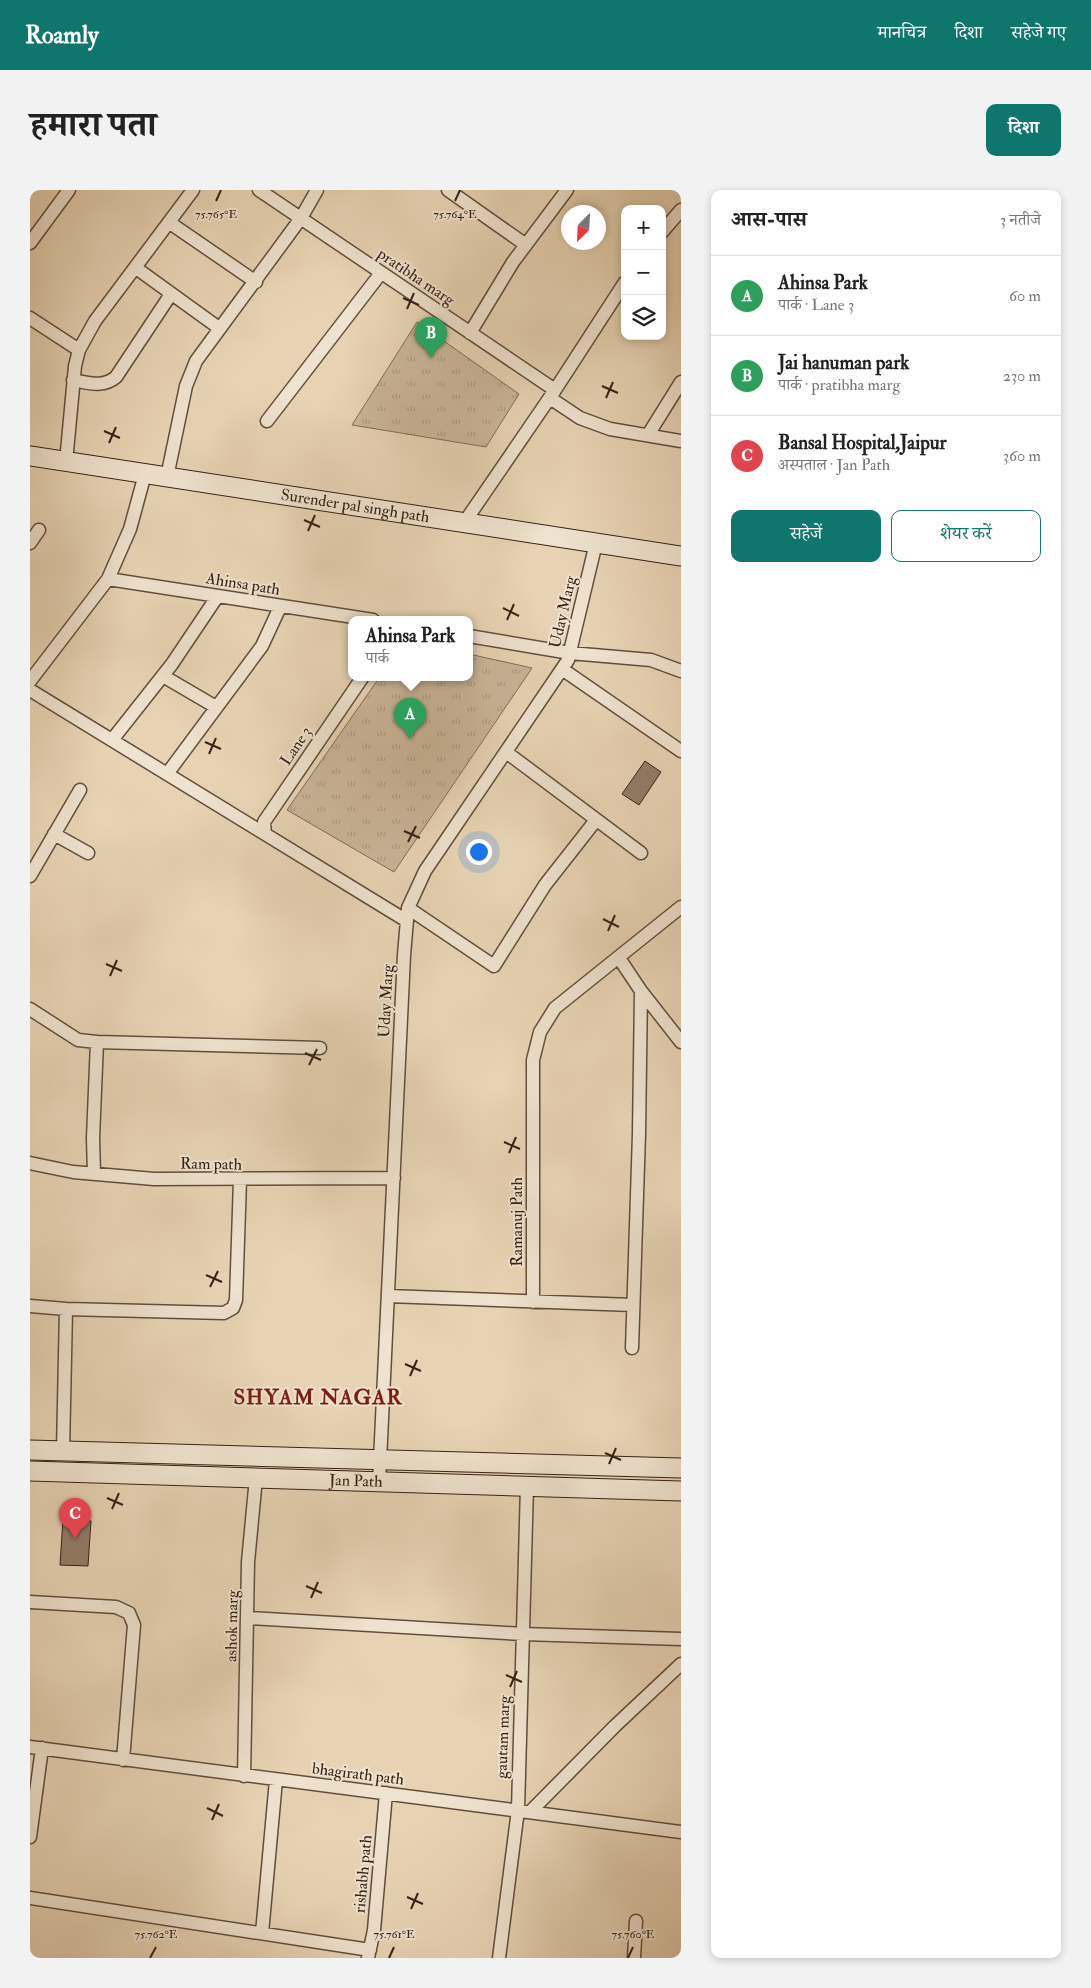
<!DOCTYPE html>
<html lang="hi">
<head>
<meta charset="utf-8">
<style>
  :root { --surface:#fff; --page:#f2f2f2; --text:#222; --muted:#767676; --line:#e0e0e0; --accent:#0f766e }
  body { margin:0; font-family:"IM FELL Double Pica","Noto Serif Devanagari",serif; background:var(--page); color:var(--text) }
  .controls { position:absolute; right:15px; top:15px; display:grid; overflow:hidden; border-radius:10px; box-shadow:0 2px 8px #0003 }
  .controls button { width:45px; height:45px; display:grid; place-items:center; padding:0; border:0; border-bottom:1px solid var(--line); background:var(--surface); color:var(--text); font:25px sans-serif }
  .compass { position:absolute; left:531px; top:15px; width:45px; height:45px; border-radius:50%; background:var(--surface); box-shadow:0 2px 8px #0003; rotate:204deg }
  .you { position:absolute; left:448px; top:661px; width:18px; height:18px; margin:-12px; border:4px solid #fff; border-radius:50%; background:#1a73e8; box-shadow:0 0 0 8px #1a73e833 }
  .badge { display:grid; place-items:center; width:32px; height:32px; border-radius:50%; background:var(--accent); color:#fff; font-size:16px; font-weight:700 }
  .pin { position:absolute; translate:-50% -41px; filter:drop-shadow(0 1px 2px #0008) }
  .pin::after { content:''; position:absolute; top:26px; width:18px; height:15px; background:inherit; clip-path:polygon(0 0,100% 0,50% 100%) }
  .popup { position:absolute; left:318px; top:426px; width:125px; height:65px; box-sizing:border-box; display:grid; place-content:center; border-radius:10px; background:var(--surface); filter:drop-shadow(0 1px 4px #0005); font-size:16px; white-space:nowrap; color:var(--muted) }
  .popup b { font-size:19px; color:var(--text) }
  .popup::after { content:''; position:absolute; left:50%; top:100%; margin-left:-10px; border:10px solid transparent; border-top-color:var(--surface) }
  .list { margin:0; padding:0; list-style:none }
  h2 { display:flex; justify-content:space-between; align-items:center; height:65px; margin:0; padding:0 20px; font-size:21px }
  h2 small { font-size:16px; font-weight:400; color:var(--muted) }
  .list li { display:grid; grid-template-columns:32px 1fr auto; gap:15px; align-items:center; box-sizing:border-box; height:80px; padding:0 20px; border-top:1px solid var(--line) }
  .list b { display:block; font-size:19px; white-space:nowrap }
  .list p { margin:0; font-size:16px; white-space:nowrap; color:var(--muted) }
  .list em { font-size:16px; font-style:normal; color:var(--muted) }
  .actions { display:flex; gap:10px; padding:15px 20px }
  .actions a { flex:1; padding:11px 0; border:1px solid var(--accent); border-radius:10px; text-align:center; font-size:18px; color:var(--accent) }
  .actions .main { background:var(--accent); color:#fff }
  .icon { flex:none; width:28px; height:28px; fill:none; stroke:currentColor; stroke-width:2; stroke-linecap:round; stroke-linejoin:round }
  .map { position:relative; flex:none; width:651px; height:1768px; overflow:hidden; border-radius:10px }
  header { display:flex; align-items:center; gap:30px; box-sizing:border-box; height:70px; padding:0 25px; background:var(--accent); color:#fff }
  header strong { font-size:24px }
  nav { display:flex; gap:28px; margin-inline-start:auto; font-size:18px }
  .intro { display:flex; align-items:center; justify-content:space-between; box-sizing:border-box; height:120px; padding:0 30px }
  h1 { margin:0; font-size:35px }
  .button { padding:12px 22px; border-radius:10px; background:var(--accent); color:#fff; font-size:18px; font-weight:700 }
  main { display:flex; gap:30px; padding:0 30px }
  aside { flex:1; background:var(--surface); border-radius:10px; box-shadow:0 2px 8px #0003 }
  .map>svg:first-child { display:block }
  .grass { fill:url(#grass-tufts); stroke:#806b57 }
  .building { fill:#927e68; stroke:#362115 }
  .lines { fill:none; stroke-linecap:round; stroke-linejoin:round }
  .street-casing { stroke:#624e3d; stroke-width:15 }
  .secondary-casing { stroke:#362115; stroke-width:21 }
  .street { stroke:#efe2ce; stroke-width:12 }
  .secondary { stroke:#efe2ce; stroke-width:19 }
  .ticks { fill:none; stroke:#362115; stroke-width:2 }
  .labels { text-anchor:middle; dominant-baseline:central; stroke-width:4; stroke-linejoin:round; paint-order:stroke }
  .street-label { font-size:16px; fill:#362115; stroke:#efe2ce }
  .district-label { font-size:21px; font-weight:bold; letter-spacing:1px; fill:#7a1f14; stroke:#efe2ce }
  .ticks-label { font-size:12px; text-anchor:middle; fill:#362115; stroke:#efe2ce; stroke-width:4; stroke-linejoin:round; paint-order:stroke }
</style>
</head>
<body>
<header>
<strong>Roamly</strong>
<nav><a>मानचित्र</a><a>दिशा</a><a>सहेजे गए</a></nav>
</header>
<div class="intro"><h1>हमारा पता</h1><a class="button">दिशा</a></div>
<main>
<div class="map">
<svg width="651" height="1768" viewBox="0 0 651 1768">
  <defs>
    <pattern id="grass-tufts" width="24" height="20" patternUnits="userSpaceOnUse" patternTransform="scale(1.25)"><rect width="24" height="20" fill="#c9b599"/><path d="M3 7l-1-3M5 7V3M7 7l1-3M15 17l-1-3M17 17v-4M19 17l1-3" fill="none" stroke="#ad9b83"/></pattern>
  </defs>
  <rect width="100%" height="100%" fill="#e7d3b4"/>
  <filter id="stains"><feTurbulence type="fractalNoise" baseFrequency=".004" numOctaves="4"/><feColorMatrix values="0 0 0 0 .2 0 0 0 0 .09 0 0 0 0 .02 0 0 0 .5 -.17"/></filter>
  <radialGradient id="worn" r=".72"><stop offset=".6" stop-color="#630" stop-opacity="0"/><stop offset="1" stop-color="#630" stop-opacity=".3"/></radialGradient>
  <!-- grass -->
  <path class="grass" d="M 387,132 L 489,204 L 456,257 L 322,235 Z
    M 439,464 L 502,478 L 364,682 L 257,620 L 349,488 L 439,488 Z"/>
  <!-- building -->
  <path class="building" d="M 615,571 L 631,582 L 609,615 L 592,604 Z
    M 33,1329 L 61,1331 L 58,1376 L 30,1375 Z"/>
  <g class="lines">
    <defs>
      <path id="street" d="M 229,0 L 525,200
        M 418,0 L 496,55
        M 140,33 L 226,92
        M 632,42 L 651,20
        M 0,53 L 39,0
        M 106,78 L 189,138
        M 0,128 L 49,160
        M 440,143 L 483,72 L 537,0
        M 43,190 C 59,193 73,198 86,187 L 141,104
        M 520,208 L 550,228 L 580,239 L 651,251
        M 237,231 L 351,83
        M 618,245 L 651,192
        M 36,272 L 45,176 L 49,160 L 65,131 L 163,0
        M 137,287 L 156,196 L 166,171 L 271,28 L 287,0
        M 434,333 L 525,200 L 595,92
        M 0,353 L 9,340
        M 78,389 L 343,430
        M 439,446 L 540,463 L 621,470 L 651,481
        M 532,479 L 651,561
        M 133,486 L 186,517
        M 0,491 L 78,389 L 100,339 L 115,284
        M 0,500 L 377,731
        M 82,550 L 142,474 L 187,407
        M 476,562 L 611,663
        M 137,584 L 232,456 L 250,417
        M 24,644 L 58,663
        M 235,644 L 234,632 L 332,488
        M 0,686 L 50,600
        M 378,718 L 464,776 L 515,695 L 566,630
        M 589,768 L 611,801 L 651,852
        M 0,819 L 48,850 L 67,852
        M 0,973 L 43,982 L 124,989 L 364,988
        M 64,984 L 63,948 L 67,852 L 290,858
        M 358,1106 L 603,1115
        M 503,1112 L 503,870 L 510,842 L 525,818 L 651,717
        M 0,1116 L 36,1119
        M 602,1158 L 609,944 L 611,801
        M 33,1261 L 36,1119 L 194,1123 L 203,1118 L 206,1110 L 210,990
        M 349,1292 L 374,765 L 378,718 L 395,681 L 538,470 L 566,353
        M 0,1412 L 86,1417 L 99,1423 L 104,1435 L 93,1570
        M 219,1428 L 493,1444 L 651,1449
        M 0,1557 L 651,1642
        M 214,1586 L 218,1372 L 226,1288
        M 500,1622 L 585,1536 L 651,1474
        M 0,1647 L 12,1558
        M 0,1708 L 340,1760
        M 232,1743 L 246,1590
        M 338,1768 L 344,1740 L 356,1603
        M 469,1768 L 488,1620 L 497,1296
        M 604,1768 L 606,1731"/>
      <g id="secondary">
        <path id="s1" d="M 0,266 L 651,366"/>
        <path d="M 0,1260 L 651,1278"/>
        <path id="s2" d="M 0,1281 L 651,1301"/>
      </g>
    </defs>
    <!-- street casing -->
    <use href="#street" class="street-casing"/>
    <!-- secondary casing -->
    <use href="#secondary" class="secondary-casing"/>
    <!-- street -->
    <use href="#street" class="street"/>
    <!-- secondary -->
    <use href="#secondary" class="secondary"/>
  </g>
  <!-- ticks -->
  <path class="ticks" d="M 186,11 L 191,0M 425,11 L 430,0M 373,108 L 389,115M 377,119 L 384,103M 572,196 L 588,203M 576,208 L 583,192M 74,241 L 90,248M 79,253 L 86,237M 274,330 L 290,337M 278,341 L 285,325M 473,418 L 489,426M 477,430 L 484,414M 175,552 L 191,559M 179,564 L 186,548M 374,641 L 390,648M 378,652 L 386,636M 573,729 L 589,737M 578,741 L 585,725M 76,774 L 92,781M 80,786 L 87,770M 275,863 L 291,870M 279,875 L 287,859M 474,952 L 490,959M 479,963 L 486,947M 176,1085 L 192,1092M 180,1097 L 188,1081M 375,1174 L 391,1181M 380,1186 L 387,1170M 575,1263 L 591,1270M 579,1274 L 586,1258M 77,1308 L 93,1315M 82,1319 L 89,1303M 276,1396 L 292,1403M 281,1408 L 288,1392M 476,1485 L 492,1492M 480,1497 L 487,1481M 177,1618 L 193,1626M 182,1630 L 189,1614M 377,1707 L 393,1714M 381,1719 L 388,1703M 120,1768 L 126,1757M 359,1768 L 364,1757M 598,1768 L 603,1757"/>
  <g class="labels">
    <!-- street labels -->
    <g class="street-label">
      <text transform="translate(386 87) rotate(34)">pratibha marg</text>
      <text stroke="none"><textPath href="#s1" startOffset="329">Surender pal singh path</textPath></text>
      <text transform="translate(213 394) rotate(9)">Ahinsa path</text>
      <text transform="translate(533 422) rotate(-77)">Uday Marg</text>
      <text transform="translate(266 556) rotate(-56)">Lane 3</text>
      <text transform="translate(356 811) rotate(-87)">Uday Marg</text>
      <text transform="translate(181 974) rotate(1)">Ram path</text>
      <text transform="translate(487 1032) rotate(-90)">Ramanuj Path</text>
      <text stroke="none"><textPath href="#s2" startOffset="326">Jan Path</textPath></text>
      <text transform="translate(202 1436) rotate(-89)">ashok marg</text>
      <text transform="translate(473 1547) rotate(-88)">gautam marg</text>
      <text transform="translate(328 1584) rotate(7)">bhagirath path</text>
      <text transform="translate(333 1684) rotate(-85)">rishabh path</text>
    </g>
    <!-- district labels -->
    <g class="district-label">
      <text x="288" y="1207">SHYAM NAGAR</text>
    </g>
  </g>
  <g class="ticks-label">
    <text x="186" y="28">75.765°E</text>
    <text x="425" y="28">75.764°E</text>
    <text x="126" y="1748">75.762°E</text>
    <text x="364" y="1748">75.761°E</text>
    <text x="603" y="1748">75.760°E</text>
  </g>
  <rect width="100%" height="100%" filter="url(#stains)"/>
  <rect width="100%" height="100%" fill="url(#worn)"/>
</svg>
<div class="controls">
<button>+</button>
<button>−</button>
<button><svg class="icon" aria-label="layers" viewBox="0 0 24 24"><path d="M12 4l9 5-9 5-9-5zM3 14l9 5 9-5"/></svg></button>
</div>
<svg class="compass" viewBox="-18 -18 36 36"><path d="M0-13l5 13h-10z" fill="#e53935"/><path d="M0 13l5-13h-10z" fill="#767676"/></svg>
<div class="you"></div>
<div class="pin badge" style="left:380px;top:549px;background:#2e9e5b">A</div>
<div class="popup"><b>Ahinsa Park</b>पार्क</div>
<div class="pin badge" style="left:401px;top:168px;background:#2e9e5b">B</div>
<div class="pin badge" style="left:45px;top:1349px;background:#e0444e">C</div>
</div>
<aside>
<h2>आस-पास<small>3 नतीजे</small></h2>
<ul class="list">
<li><span class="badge" style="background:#2e9e5b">A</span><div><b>Ahinsa Park</b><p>पार्क · Lane 3</p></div><em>60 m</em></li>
<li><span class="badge" style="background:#2e9e5b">B</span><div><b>Jai hanuman park</b><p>पार्क · pratibha marg</p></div><em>230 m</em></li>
<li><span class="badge" style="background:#e0444e">C</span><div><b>Bansal Hospital,Jaipur</b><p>अस्पताल · Jan Path</p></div><em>360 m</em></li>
</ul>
<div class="actions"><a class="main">सहेजें</a><a>शेयर करें</a></div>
</aside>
</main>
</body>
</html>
